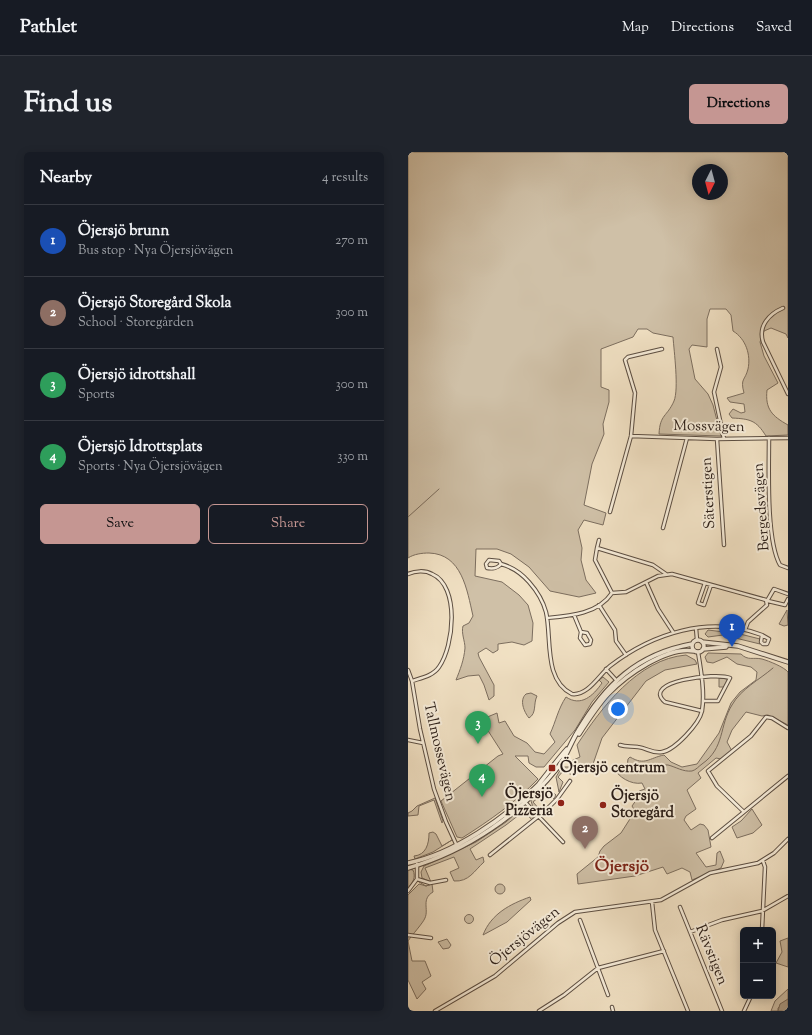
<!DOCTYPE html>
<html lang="en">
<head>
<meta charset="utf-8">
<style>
  :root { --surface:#171b24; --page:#20242c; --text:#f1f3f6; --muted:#9ea1a6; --line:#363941; --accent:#c59692 }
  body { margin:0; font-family:"Sorts Mill Goudy",serif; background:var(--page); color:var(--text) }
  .controls { position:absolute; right:12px; bottom:12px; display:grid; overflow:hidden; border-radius:6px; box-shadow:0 2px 10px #0003 }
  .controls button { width:36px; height:36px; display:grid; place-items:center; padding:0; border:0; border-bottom:1px solid var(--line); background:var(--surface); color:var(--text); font:20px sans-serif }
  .compass { position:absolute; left:284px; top:12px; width:36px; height:36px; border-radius:50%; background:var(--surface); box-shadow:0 2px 10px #0003; rotate:186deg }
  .you { position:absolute; left:210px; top:557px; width:14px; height:14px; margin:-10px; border:3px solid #fff; border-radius:50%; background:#1a73e8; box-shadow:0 0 0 6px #1a73e833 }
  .badge { display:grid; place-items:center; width:26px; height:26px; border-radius:50%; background:var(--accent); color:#fff; font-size:13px; font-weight:700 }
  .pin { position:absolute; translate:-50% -33px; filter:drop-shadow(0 1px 2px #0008) }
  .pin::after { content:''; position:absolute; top:21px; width:14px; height:12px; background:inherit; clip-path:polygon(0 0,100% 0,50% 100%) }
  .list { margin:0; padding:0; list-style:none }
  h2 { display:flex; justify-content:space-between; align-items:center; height:52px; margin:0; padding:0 16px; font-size:17px }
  h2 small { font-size:13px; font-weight:400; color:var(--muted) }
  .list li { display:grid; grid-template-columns:26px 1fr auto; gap:12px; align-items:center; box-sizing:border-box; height:72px; padding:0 16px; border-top:1px solid var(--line) }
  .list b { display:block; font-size:15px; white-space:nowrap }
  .list p { margin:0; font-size:13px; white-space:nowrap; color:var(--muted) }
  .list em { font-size:13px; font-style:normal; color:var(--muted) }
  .actions { display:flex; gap:8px; padding:12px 16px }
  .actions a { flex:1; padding:9px 0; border:1px solid var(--accent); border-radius:6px; text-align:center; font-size:14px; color:var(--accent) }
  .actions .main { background:var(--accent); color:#111 }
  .map { position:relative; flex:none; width:380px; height:859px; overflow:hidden; border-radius:6px }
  header { display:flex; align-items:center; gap:24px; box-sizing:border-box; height:56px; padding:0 20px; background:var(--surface); border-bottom:1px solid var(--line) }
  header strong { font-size:19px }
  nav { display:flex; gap:22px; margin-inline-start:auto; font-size:14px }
  .intro { display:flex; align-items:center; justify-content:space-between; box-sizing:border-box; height:96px; padding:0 24px }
  h1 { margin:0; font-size:28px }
  .button { padding:10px 18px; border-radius:6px; background:var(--accent); color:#111; font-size:14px; font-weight:700 }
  main { display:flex; gap:24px; padding:0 24px }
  aside { flex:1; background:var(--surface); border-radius:6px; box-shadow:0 2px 10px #0003 }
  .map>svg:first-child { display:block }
  .green { fill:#cfc0a7; stroke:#7c6e5f; fill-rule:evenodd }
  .water { fill:#ad9e89; stroke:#796a5b }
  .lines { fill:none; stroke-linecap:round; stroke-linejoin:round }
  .stream { stroke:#796a5b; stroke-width:1 }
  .minor-casing { stroke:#5c4e42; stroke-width:4.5 }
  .tertiary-casing { stroke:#5c4e42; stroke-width:5.5 }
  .minor { stroke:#f6ecd9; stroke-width:2.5 }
  .tertiary { stroke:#f6ecd9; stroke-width:3.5 }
  .poi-dot { fill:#8f2418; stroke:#f6ecd9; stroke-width:1.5 }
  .labels { text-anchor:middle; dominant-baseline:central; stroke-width:4; stroke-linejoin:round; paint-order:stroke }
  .street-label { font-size:15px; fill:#2a1d17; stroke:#f6ecd9 }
  .poi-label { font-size:15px; font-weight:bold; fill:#2a1d17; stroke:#f6ecd9; text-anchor:start }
  .quarter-label { font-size:17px; font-weight:bold; fill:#7a1f14; stroke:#f6ecd9 }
</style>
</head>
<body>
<header>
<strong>Pathlet</strong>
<nav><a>Map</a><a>Directions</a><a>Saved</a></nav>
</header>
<div class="intro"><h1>Find us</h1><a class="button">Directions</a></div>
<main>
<aside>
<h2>Nearby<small>4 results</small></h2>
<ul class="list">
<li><span class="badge" style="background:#1a4fb4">1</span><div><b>Öjersjö brunn</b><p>Bus stop · Nya Öjersjövägen</p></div><em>270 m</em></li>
<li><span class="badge" style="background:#8d6e63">2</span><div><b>Öjersjö Storegård Skola</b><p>School · Storegården</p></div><em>300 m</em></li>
<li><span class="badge" style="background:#2e9e5b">3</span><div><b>Öjersjö idrottshall</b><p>Sports</p></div><em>300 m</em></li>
<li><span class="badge" style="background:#2e9e5b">4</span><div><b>Öjersjö Idrottsplats</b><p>Sports · Nya Öjersjövägen</p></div><em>330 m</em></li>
</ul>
<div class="actions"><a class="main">Save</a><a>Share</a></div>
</aside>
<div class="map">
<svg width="380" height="859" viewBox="0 0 380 859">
  <rect width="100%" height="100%" fill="#f1e1c4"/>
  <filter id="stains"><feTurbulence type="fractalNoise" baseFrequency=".005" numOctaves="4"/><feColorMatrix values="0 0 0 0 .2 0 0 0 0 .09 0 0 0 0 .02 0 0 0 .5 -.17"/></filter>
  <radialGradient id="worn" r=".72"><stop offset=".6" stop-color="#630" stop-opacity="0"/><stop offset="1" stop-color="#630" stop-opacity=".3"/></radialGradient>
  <!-- green -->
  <path class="green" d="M 0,0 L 380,0 L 380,186 L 378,182 L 363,176 L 356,179 L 352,190 L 356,204 L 370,231 L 359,238 C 357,257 364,264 380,273 L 380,283 L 358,284 C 348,268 342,267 324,266 L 321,262 L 325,257 L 333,261 L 337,260 L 336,252 L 322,250 L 319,246 L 336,241 C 332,226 337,229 340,217 C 343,203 338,187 325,179 L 323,163 L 318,157 L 302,157 L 299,167 L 299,195 L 284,193 L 281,197 L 287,227 L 300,242 L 305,253 L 313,284 L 251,282 C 252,262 259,265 266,249 C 271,237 266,199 265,185 L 245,181 L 239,177 L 230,177 L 225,185 L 193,197 L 193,235 L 201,238 L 201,250 L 195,272 L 196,282 L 184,312 L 176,353 L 198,361 L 195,373 L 176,368 L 170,378 L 174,396 L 173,408 L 178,428 L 188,441 L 171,445 L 142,439 L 121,415 L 103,402 L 89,397 L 68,397 L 67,424 L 94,430 L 111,443 L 120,453 L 125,471 L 124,489 L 116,493 L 104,490 L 90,492 L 90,498 L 85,501 L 78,496 L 70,501 L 71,505 L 86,533 L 86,544 L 81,548 L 76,533 L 71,523 L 60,524 L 48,528 C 52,518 56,508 57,496 C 57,489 53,481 55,474 L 61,471 L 65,464 C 59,438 54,402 21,401 C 14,401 6,402 0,406 ZM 290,18 L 314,18 L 314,42 L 290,42 Z
    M 379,458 L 380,473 L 376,474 L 371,472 Z
    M 300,478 L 332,482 L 352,487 L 352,492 L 315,483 L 300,485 L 297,482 Z
    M 300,501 L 333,502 C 340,509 345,505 354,507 C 361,509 376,515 380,520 L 380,573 L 360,563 L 354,564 L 338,560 L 324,578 L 319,590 L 324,599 L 313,607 L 308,606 L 290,621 L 293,626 L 279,638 L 288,657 L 278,664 L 276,668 L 283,678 L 292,672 L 296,673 L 300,678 L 303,695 L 288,701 L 298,715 L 308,713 L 309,701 L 312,699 L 316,709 L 313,716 L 284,728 L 282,720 L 274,716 L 259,722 L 255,715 L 227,724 L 170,732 L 169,722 L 190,705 L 192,699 L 196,694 L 213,681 L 227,659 L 224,654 L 231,644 L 231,639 L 237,637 L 234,631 C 223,633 210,625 205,615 L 219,615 L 220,607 L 222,605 C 237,614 241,606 256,603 L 263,610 L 274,615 L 289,612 L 311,581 L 323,551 L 332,540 L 348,528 L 349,520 L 343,515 L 329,512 L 319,505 L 305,511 L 299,510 L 297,505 Z
    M 278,503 L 287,508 L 289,512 L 257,518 L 238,529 L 194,586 L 185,612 L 162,613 L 161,610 L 172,605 L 169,593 C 193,556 230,507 278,503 Z
    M 195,525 L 201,530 L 184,550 L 167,578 L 136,615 L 128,615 L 121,611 L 120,604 L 107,604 L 130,627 C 108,650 81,669 54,686 L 49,685 L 33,649 L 90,604 L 95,602 L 77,574 L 77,566 L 89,561 L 91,571 L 97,569 L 106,584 L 119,591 L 127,600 L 136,602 L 147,590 L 142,582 C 148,569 150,557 158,545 C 173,555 185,544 194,531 L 191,528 Z
    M 311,526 L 320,527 L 317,535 L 311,535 Z
    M 123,541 L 129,544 C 125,552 129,561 121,566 C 116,560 111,548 118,542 Z
    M 154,615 L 174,615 L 167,624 L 155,619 L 150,625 L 155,630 L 151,640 L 148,625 Z
    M 137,633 L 148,643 L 146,647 L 138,639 L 125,650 L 133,659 L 135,657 L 133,661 L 129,661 L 125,655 L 123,649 Z
    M 27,646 L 35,669 L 34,671 L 26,648 L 11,654 L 10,663 L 0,664 L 0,661 L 4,659 L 9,654 Z
    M 115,655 L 122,659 L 126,667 L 124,668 L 116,659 L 98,673 L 62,697 L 68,708 L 75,705 L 76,710 C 66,719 61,730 46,729 L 42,720 L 51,716 L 46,705 L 17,716 L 23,730 L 14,726 L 13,720 L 16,714 L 68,690 L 98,670 Z
    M 344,657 L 354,673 L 345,681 L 329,686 L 324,675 L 333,669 Z
    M 25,680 L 28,682 L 34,694 L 44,688 L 25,700 L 7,707 L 6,704 C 18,703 21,692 21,681 Z
    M 0,717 L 5,718 C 8,725 5,731 0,736 Z
    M87 737a5 5 0 1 1 10 0a5 5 0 1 1-10 0Z
    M 11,732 L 18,734 L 24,732 L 25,740 C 13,747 21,757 17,766 C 15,771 4,783 0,789 L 4,809 L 17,809 L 23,824 L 14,830 L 18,837 L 9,847 L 0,828 L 0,743 Z
    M 122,745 L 123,748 L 99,770 L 75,783 C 83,762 102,752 122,745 Z
    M56.5 767a4.5 4.5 0 1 1 9 0a4.5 4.5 0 1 1-9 0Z
    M 380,786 L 380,815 L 368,811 L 374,800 L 372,789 Z
    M 39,787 L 43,793 L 41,796 L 35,797 L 30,790 Z
    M 380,837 L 380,847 L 370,856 L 370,859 L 363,859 L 367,849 Z"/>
  <!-- water -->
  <path class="water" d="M 380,847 L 380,859 L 370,859 L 372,852 Z"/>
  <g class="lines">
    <!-- stream -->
    <path class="stream" d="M 0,365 L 31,337
      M 240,615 C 251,618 254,612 260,613 C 268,615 275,620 284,619 C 288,618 291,614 294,612 C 317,596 311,574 324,553 C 333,537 351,528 365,516
      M 11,730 L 18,734 L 24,732"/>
    <defs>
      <path id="minor" d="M 375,156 C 361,162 350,174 355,190 L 380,242
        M 309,197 L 313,215 L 306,240 L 316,287
        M 223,284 L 309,287 L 380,286
        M 361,286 C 361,317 358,388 372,413 L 380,416
        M 309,287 L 316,393
        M 202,360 L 223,284 L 227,241 L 217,208 L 220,205 L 254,197
        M 255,376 L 279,286
        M 189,396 L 191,388
        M 93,412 L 91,409 L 81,408 L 78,412 L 79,416 C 84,417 90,416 93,412 C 104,415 114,422 121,430 C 129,439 135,449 138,460 C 144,485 135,528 164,542 C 180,544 191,523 202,514 C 245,481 301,463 354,483 L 353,490 L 355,492 L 359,492 L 361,487 L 354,483
        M 0,422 C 7,419 17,418 24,422 C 52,434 46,494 31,515 C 25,524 13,526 4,529
        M 238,430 L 250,424 L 264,422 L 358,448 L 359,453 L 340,470 L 337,478
        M 297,431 L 290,451 L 296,453 L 303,433
        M 204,441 L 187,408 L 189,396 L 245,413 L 258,422
        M 359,449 L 366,437 L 380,442
        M 360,449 L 377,453 L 380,447
        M 191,453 L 207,478 L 208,489 L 218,503
        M 166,463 L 173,480 L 172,486 L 177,493 L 182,492 L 183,488 L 179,481 L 173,480
        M 139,466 C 162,464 190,462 204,441 L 218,440 L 238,430 L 250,457 L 265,480
        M 288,476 L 289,488
        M 198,517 L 209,529
        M 0,518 L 4,529 L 12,577 L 26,637 L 38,670 L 49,694
        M 294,559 L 257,550 C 232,529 309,520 322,526 L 310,549 L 295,549
        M 0,588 L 15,591
        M 212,593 C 218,595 223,594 230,595 C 239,596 245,602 254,600 C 267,598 291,572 294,559 C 297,541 293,518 290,500
        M 117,650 L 155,690
        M 336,660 L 309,634 L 300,619 L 343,584 L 358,565 L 364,566 L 380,576
        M 304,686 L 380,624
        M 82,703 L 137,659 L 149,647 L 162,629
        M 9,727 L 22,731 L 38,728
        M 0,739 L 9,727 L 9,712
        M 244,750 L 247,778 L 280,859
        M 272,755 L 314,859
        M 172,768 L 200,843
        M 354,778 L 357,715 L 355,709
        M 282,780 L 314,768 L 354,759 L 380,744
        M 0,783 L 23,786
        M 204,855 L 205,859
        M 27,859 L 87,824 L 150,771 L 167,760 L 253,748 L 302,721 L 350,711 L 366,701 L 380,687
        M 131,859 L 156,843 L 190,816 L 256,799
        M 336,859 L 343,844"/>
      <path id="tertiary" d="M284 494a6 6 0 1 1 12 0a6 6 0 1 1-12 0Z
        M 294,490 L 330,494 L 380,510
        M 295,497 L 318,495
        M 171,582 C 180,568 189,554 200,542 C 218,523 259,494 286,499
        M 0,711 C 45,702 98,666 130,633 C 140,621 149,608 159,597
        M 0,716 C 59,699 113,662 151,614 C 159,603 163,590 170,579 C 197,533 229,502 284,492"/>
    </defs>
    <!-- minor casing -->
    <use href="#minor" class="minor-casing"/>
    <!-- tertiary casing -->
    <use href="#tertiary" class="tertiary-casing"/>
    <!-- minor -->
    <use href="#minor" class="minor"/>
    <!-- tertiary -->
    <use href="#tertiary" class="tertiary"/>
  </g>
  <!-- markers -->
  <g class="poi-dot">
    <rect x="140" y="612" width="8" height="8" rx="2"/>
    <circle cx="153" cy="651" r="4"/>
    <circle cx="195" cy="653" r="4"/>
  </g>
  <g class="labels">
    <!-- street labels -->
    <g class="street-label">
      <text transform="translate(301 275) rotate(1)">Mossvägen</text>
      <text transform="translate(301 341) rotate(-93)">Säterstigen</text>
      <text transform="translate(354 355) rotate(-94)">Bergedsvägen</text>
      <text transform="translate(31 600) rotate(77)">Tallmossevägen</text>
      <text transform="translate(117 785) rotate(-39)">Öjersjövägen</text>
      <text transform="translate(303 803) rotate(68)">Rävstigen</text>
    </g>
    <!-- poi labels -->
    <g class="poi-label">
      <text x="152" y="616">Öjersjö centrum</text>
      <text x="145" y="642" text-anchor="end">Öjersjö<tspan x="145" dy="17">Pizzeria</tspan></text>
      <text x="203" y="644">Öjersjö<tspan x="203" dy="17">Storegård</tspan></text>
    </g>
    <!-- quarter labels -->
    <g class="quarter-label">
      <text x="214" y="715">Öjersjö</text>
    </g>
  </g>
  <rect width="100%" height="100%" filter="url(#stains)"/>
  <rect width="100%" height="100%" fill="url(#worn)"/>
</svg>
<div class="controls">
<button>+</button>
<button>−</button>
</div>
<svg class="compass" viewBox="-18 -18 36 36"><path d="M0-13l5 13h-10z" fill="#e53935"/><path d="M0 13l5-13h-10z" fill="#9ea1a6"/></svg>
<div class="you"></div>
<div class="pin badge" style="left:324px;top:495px;background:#1a4fb4">1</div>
<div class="pin badge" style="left:177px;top:697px;background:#8d6e63">2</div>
<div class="pin badge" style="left:70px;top:592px;background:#2e9e5b">3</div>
<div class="pin badge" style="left:74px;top:645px;background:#2e9e5b">4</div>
</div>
</main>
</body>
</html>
